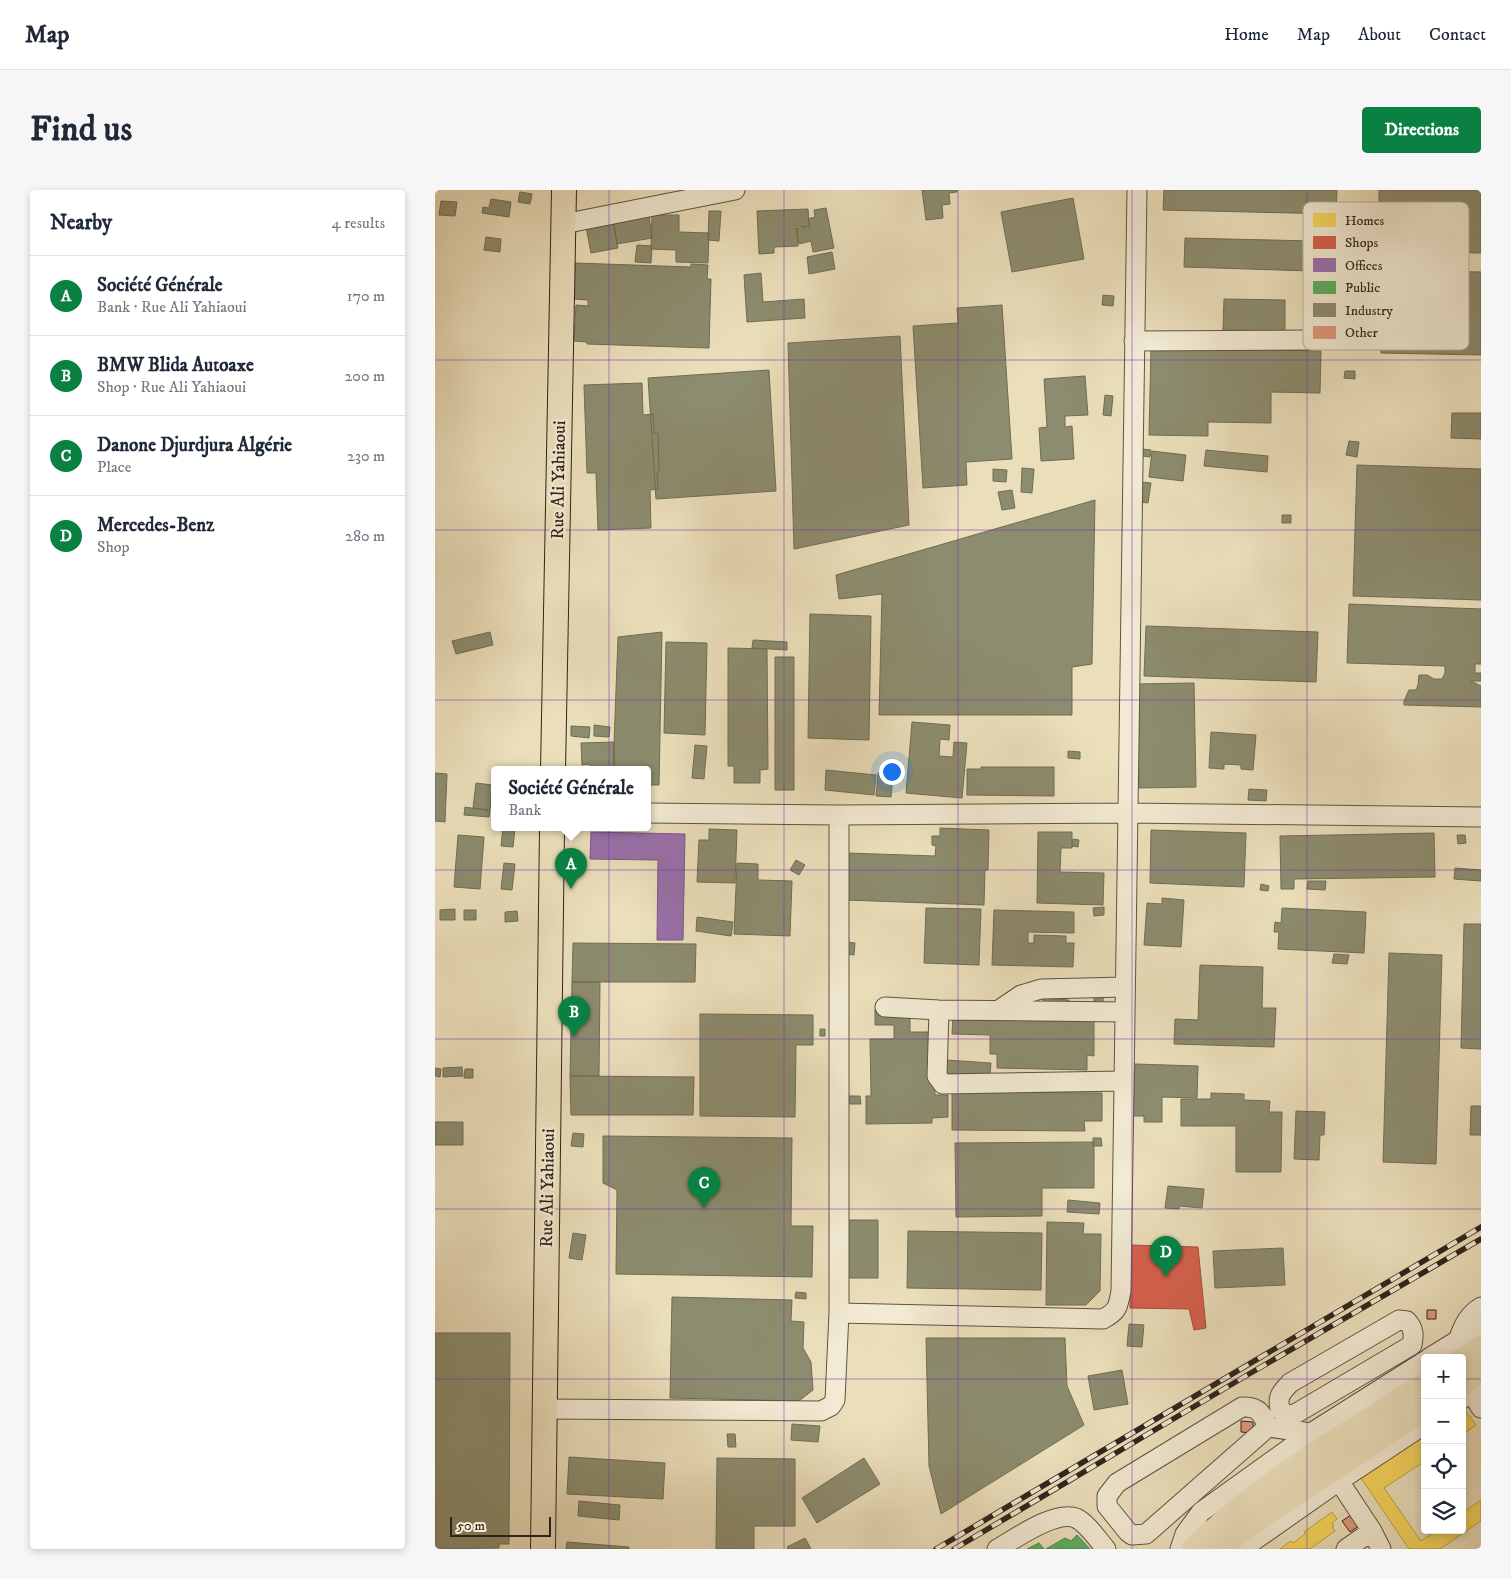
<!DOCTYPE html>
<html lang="en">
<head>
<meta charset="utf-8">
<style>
  :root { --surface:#fff; --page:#f6f6f7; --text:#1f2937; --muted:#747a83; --line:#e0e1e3; --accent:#0b8043 }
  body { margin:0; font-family:"IM FELL DW Pica",serif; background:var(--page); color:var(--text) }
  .controls { position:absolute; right:15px; bottom:15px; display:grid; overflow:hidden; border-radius:5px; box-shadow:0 2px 8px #0003 }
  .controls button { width:45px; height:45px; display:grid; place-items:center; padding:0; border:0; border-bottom:1px solid var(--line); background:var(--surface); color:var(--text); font:25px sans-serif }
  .scale { position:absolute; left:15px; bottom:12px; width:101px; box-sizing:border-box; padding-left:5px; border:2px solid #2f241c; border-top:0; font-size:14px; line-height:18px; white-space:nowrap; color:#2f241c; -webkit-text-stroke:4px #f2ead3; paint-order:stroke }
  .you { position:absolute; left:456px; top:581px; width:18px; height:18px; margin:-12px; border:4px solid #fff; border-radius:50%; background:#1a73e8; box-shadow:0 0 0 8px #1a73e833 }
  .badge { display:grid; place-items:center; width:32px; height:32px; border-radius:50%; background:var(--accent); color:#fff; font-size:16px; font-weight:700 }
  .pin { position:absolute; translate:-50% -41px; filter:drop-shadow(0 1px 2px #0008) }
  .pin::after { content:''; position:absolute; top:26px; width:18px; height:15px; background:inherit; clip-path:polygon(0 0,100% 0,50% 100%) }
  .popup { position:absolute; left:56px; top:576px; width:160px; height:65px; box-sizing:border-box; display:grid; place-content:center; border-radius:5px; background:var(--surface); filter:drop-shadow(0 1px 4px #0005); font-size:16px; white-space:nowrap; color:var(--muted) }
  .popup b { font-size:19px; color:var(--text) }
  .popup::after { content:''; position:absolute; left:50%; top:100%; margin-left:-10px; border:10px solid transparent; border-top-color:var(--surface) }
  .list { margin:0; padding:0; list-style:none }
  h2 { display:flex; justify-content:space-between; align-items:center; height:65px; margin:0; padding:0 20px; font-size:21px }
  h2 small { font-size:16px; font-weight:400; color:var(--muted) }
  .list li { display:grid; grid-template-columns:32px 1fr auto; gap:15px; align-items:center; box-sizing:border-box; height:80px; padding:0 20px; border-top:1px solid var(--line) }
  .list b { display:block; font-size:19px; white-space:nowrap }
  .list p { margin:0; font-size:16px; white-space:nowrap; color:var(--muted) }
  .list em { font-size:16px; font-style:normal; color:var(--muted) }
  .icon { flex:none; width:28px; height:28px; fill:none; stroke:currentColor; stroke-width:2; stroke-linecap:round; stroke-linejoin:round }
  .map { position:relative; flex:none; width:1046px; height:1359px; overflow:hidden; border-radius:5px }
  header { display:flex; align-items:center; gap:30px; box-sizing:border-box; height:70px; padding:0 25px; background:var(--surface); border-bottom:1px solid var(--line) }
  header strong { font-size:24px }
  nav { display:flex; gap:28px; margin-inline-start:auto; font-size:18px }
  .intro { display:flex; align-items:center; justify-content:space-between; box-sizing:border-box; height:120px; padding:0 30px }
  h1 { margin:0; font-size:35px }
  .button { padding:12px 22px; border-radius:5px; background:var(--accent); color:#fff; font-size:18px; font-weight:700 }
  main { display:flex; gap:30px; padding:0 30px }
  aside { flex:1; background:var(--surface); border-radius:5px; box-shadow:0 2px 8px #0003 }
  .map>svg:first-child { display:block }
  .homes { fill:#f6d55c; stroke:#baa049 }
  .shops { fill:#d6604d; stroke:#a44e3e }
  .offices { fill:#9970ab; stroke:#795980 }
  .public { fill:#5aae61; stroke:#4d854c }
  .industry { fill:#8c8c6e; stroke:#706d55 }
  .building { fill:#df997a; stroke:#2f241c }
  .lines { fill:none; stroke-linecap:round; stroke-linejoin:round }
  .minor-casing { stroke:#5e5344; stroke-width:21 }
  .major-casing { stroke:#2f241c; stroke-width:26 }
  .minor { stroke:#f2ead3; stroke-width:19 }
  .major { stroke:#ebdfbb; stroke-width:24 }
  .rail-casing { stroke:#2f241c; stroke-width:5.5 }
  .rail { stroke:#f2ead3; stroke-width:4; stroke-dasharray:11; stroke-linecap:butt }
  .grid { fill:none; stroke:#7b2cbf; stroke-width:1; stroke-opacity:0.55 }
  .labels { text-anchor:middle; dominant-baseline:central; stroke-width:5; stroke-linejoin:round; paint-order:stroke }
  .street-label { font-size:18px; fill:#2f241c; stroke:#f2ead3 }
  .key { fill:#f2ead3; stroke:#b8af9c; stroke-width:1 }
  .key-label { font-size:14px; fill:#2f241c }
</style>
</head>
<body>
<header>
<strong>Map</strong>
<nav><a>Home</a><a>Map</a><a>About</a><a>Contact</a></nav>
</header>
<div class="intro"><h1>Find us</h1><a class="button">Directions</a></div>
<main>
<aside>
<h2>Nearby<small>4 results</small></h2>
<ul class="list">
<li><span class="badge">A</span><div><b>Société Générale</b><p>Bank · Rue Ali Yahiaoui</p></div><em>170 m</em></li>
<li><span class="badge">B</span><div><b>BMW Blida Autoaxe</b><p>Shop · Rue Ali Yahiaoui</p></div><em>200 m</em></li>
<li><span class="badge">C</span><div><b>Danone Djurdjura Algérie</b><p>Place</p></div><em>230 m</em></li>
<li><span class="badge">D</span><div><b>Mercedes-Benz</b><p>Shop</p></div><em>280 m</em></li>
</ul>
</aside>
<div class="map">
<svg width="1046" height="1359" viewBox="0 0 1046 1359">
  <rect width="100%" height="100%" fill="#ebdfbb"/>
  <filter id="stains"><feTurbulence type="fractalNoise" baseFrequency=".004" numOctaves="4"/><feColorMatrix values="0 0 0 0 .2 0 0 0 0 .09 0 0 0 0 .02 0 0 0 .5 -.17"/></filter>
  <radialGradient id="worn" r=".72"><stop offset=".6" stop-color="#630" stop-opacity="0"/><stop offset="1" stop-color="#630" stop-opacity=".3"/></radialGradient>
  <!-- homes -->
  <path class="homes" d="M 1029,1218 L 1041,1235 L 1027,1245 L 1027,1219 Z
    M 990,1245 L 990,1271 L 949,1298 L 986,1351 L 1002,1340 L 1027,1340 L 1027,1323 L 1046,1310 L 1046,1331 L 1005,1359 L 974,1359 L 926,1288 Z
    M 897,1322 L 902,1329 L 897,1333 L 899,1336 L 897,1337 L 900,1341 L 875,1359 L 845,1359 L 856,1351 L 858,1353 L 870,1344 L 869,1342 Z"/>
  <!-- shops -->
  <path class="shops" d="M 696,1055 L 763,1057 L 771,1138 L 759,1140 L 754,1119 L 695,1118 Z"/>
  <!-- offices -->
  <path class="offices" d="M 156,642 L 250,644 L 248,750 L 222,750 L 223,670 L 155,669 Z"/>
  <!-- public -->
  <path class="public" d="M 642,1345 L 655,1359 L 611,1359 L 630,1348 L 636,1351 Z
    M 604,1353 L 609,1359 L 592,1359 Z"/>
  <!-- industry -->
  <path class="industry" d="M 487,0 L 522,0 L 522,2 L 514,3 L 515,14 L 507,15 L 508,28 L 491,30 Z
    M 729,0 L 902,0 L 901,24 L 728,20 Z
    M 944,0 L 1046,0 L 1046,63 L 944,62 Z
    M 85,2 L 97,4 L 95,14 L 83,12 Z
    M 638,8 L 649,69 L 577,82 L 566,22 Z
    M 56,9 L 76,12 L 74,27 L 47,23 L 48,17 L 54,18 Z
    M 6,11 L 22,12 L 20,26 L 4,25 Z
    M 391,18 L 399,58 L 378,62 L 376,51 L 364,54 L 361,39 L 375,36 L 373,29 L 380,27 L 379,20 Z
    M 373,19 L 374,36 L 362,37 L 363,56 L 339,57 L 339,63 L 324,64 L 322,21 Z
    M 274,21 L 286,21 L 284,51 L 273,50 Z
    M 217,25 L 244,25 L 244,42 L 274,43 L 273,73 L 241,72 L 241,60 L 216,59 Z
    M 214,26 L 217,48 L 182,54 L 179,32 Z
    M 178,32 L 183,58 L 156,63 L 151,37 Z
    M 51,47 L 66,49 L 65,62 L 49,60 Z
    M 750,48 L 877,51 L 876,81 L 749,77 Z
    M 202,55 L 217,56 L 216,73 L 200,72 Z
    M 397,62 L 400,79 L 374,84 L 372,67 Z
    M 140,73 L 256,77 L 256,74 L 273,75 L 272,89 L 276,89 L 274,158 L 152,154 L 152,152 L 139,151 L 141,115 L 153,116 L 153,110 L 139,109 Z
    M 947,80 L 1046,82 L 1046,165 L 946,163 Z
    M 326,83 L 328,112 L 369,109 L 370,128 L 312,132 L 309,85 Z
    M 668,105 L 679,106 L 678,116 L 667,115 Z
    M 789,109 L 850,110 L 850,141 L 788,140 Z
    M 567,115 L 577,269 L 531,272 L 532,295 L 488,298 L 478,136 L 523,133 L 522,118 Z
    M 876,141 L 907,143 L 906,153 L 875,151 Z
    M 465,146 L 474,335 L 359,359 L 353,153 Z
    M 716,158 L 886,161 L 885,203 L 836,202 L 836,233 L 773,232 L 773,246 L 714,245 Z
    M 334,180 L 341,301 L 221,309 L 213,188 Z
    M 910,181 L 920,181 L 920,189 L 909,188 Z
    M 650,186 L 653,225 L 630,226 L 630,237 L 637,236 L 639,269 L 606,271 L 604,238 L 612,237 L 609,189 Z
    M 207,193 L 208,225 L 218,224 L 219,243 L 223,243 L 224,282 L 222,282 L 223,299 L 215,300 L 216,338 L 163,340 L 161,283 L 152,283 L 149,195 Z
    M 670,205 L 678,206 L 676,226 L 668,225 Z
    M 1017,223 L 1046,223 L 1046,249 L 1016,248 Z
    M 914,251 L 924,252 L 922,267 L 911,265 Z
    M 707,259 L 716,260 L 715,267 L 707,266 Z
    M 771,260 L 833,266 L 832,282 L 769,276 Z
    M 717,261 L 751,265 L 748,291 L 714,287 Z
    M 922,275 L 1046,279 L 1046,410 L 918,406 Z
    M 587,278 L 599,279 L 597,303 L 586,302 Z
    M 558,279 L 572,280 L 571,292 L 558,291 Z
    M 707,292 L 716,293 L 713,313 L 705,312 Z
    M 577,300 L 580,318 L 567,320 L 563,302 Z
    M 660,310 L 657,474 L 637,477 L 637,525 L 444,525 L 447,404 L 404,409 L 401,385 Z
    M 847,325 L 856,325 L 856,333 L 847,333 Z
    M 914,414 L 1046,419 L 1046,474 L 1040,474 L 1040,483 L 1046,483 L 1046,491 L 1036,491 L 1046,496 L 1046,517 L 969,515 L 969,511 L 974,500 L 981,500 L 983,495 L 984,485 L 992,485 L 999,489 L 1007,489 L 1010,483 L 1010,476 L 912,473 Z
    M 375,424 L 436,426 L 434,550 L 373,548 Z
    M 711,436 L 883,442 L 881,492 L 709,486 Z
    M 55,442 L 58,455 L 21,464 L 17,451 Z
    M 227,442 L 224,595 L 212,595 L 212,580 L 178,580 L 183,447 Z
    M 318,450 L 352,452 L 352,460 L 317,458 Z
    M 231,452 L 272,453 L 270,545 L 229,543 Z
    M 293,458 L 332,459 L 333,579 L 325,580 L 325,593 L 299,593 L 299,576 L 293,576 Z
    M 340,467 L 359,467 L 359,600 L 340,600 Z
    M 759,493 L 761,597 L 704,598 L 701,494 Z
    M 477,532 L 515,535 L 514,550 L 505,549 L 504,566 L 518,567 L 519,552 L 532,553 L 527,608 L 471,603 Z
    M 159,535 L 175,537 L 174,547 L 159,546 Z
    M 136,536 L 155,537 L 154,548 L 136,546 Z
    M 776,542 L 821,545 L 818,580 L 806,579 L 806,575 L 789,574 L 789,579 L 774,578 Z
    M 179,552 L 180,580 L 155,580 L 155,574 L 147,575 L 146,553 Z
    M 260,555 L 272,556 L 269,589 L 257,588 Z
    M 633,561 L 645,562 L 645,569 L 633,568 Z
    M 546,577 L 619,577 L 619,606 L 532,605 L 532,579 L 546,579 Z
    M 391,580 L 441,585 L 439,605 L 390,600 Z
    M 0,583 L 12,584 L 10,632 L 0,631 Z
    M 443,583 L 458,584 L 456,607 L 441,606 Z
    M 41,593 L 57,595 L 55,620 L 38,618 Z
    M 814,599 L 832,600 L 831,611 L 813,610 Z
    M 30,617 L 55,621 L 54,627 L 29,625 Z
    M 68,638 L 80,638 L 78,657 L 66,656 Z
    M 505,638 L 554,640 L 553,680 L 550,680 L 549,715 L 410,710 L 412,663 L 500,666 L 501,656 L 497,655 L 497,646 L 505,646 Z
    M 274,639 L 302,640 L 300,693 L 262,692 L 264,650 L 274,650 Z
    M 716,640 L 811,643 L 809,697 L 715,693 Z
    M 603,642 L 637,642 L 637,658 L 626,658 L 625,682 L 669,683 L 668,715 L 602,713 Z
    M 999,643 L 1000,687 L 859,689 L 859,699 L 846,699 L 845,646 Z
    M 23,645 L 49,647 L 45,699 L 19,697 Z
    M 1022,645 L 1030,645 L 1031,653 L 1023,654 Z
    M 638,649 L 644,650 L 643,657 L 637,656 Z
    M 361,670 L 370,675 L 364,685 L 355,680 Z
    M 69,673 L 80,674 L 77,700 L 66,699 Z
    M 302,673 L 323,674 L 323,690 L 357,691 L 355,746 L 299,744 Z
    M 1020,678 L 1046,680 L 1046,691 L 1019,689 Z
    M 873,691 L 891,691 L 890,700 L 872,699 Z
    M 826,694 L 834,696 L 833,701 L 825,700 Z
    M 727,708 L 749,710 L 746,757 L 709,755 L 712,713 L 727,714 Z
    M 669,717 L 669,725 L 659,726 L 658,718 Z
    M 491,718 L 546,719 L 544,775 L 489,773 Z
    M 847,718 L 931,722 L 929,763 L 843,759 L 844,742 L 839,742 L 840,732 L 846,733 Z
    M 20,719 L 20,730 L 5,730 L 5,720 Z
    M 29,720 L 41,720 L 41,730 L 29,730 Z
    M 559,720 L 639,722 L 639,743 L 593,742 L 593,753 L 599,753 L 599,745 L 631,746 L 631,753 L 639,753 L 638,777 L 557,775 Z
    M 82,721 L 83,731 L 70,732 L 70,722 Z
    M 262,727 L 298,732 L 296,746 L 261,741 Z
    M 1029,734 L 1046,734 L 1046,859 L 1026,858 Z
    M 412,752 L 420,753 L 419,765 L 411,764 Z
    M 138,753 L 261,754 L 260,792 L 137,792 Z
    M 954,763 L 1007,765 L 1001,974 L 948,972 Z
    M 899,764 L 914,765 L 912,774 L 897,773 Z
    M 765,775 L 828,777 L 827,818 L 841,818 L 839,857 L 739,854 L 740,829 L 763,830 Z
    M 137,792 L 165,792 L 164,886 L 135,886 Z
    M 659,804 L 668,805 L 668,813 L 659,812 Z
    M 608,808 L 634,810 L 634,817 L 608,815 Z
    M 475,818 L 475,842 L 499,842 L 500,905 L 513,905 L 513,927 L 497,928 L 497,933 L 431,934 L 431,906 L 436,906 L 435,849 L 459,849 L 459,835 L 440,835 L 440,819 Z
    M 265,824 L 378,825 L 378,855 L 361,855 L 360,927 L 265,926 Z
    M 518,827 L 659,830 L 659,866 L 652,865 L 652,880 L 562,878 L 562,864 L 555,864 L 555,845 L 517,844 Z
    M 385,839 L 390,839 L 390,846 L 385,846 Z
    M 511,870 L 556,873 L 554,894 L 510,890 Z
    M 700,874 L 763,876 L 762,908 L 727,907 L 727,932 L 709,932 L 709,926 L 698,926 Z
    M 27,877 L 28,886 L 8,887 L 8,878 Z
    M 0,878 L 6,879 L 5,887 L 0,886 Z
    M 30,879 L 38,879 L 38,888 L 29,888 Z
    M 135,886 L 259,887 L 258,925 L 136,925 Z
    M 517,902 L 667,903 L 667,931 L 649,931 L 650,941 L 517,940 Z
    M 776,903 L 809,904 L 809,910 L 835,911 L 834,922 L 847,922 L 846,982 L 801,982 L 801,936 L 746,936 L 746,909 L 776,909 Z
    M 414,906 L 425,906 L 426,914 L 415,914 Z
    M 1036,916 L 1046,916 L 1046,945 L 1035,945 Z
    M 861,921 L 890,922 L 889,945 L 885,945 L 884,970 L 859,969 Z
    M 0,932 L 28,932 L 28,955 L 0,955 Z
    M 138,943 L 149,944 L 148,957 L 136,956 Z
    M 168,946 L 357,948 L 356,1036 L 378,1036 L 377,1087 L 181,1084 L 182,1000 L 168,993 Z
    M 658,948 L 666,948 L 667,956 L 658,956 Z
    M 659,952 L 659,998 L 607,998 L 607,1026 L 521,1027 L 520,953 Z
    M 733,996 L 769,999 L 767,1018 L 744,1016 L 744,1019 L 730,1018 Z
    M 633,1010 L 665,1013 L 664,1024 L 632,1022 Z
    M 413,1030 L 443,1030 L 443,1088 L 413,1088 Z
    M 612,1032 L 649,1033 L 648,1044 L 666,1044 L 665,1101 L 651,1115 L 611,1115 Z
    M 473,1041 L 607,1043 L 606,1100 L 472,1098 Z
    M 138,1043 L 151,1045 L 147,1070 L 134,1068 Z
    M 848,1058 L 850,1095 L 780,1098 L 778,1061 Z
    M 361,1102 L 371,1103 L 371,1109 L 360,1108 Z
    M 237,1107 L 357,1110 L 356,1131 L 369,1132 L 368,1158 L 376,1172 L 378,1200 L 364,1211 L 235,1208 Z
    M 694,1134 L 709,1135 L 707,1157 L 692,1156 Z
    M 0,1143 L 75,1143 L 74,1354 L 64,1354 L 64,1358 L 0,1359 Z
    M 491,1148 L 630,1148 L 632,1196 L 649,1235 L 506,1324 L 494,1276 Z
    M 687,1180 L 693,1214 L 659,1220 L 653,1186 Z
    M 357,1234 L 385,1236 L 383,1252 L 356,1250 Z
    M 292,1244 L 300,1244 L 301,1257 L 293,1257 Z
    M 134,1267 L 230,1273 L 228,1309 L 132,1304 Z
    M 282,1268 L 360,1269 L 360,1336 L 319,1336 L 319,1359 L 281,1359 Z
    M 429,1268 L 445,1294 L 382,1333 L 367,1308 Z
    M 144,1311 L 185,1315 L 184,1330 L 143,1326 Z
    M 370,1348 L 376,1359 L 353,1359 L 352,1357 Z
    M 132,1352 L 194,1357 L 194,1359 L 131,1359 Z"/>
  <!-- building -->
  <path class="building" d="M 992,1120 L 1001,1120 L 1001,1129 L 992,1129 Z
    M 806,1231 L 818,1232 L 818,1243 L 806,1242 Z
    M 916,1325 L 924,1336 L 915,1342 L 907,1331 Z"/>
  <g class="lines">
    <defs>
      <path id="minor" d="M 128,34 L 300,0
        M 699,151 L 877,150
        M 212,623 L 404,625 L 692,623 L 1046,627
        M 450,817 L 504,820 L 689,822
        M 504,820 L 502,886 L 508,894 L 689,891
        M 564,820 L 586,805 L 606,799 L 690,797
        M 404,1123 L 668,1129 C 683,1121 683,1117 686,1101 L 702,0
        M 964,1130 L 972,1131 C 979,1139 979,1145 977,1155 L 860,1224 L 853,1225 L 845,1220 C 842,1206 846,1203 855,1193 Z
        M 1023,1150 C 1029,1135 1032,1126 1046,1117
        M 994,1168 L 1046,1136
        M 1037,1203 L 1046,1218
        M 1027,1209 L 1046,1197
        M 110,1219 L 386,1221 L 396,1216 L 400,1210 L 404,1123 L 404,625
        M 833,1237 C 827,1223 823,1216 807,1217 L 682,1293 L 672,1306 L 672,1316 L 693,1342 L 697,1345 L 711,1344 L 833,1237 L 876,1243
        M 898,1282 L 937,1341 L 946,1359
        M 562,1359 C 580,1349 620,1320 641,1328 C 653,1334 662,1349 671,1359
        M 745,1359 L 750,1344 L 766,1322 L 876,1243 L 990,1171
        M 807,1359 L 904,1291 L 990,1234
        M 911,1359 L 937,1341"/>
      <path id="major" d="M 118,580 L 129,0
        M 1027,1170 L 1046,1158
        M 1027,1193 L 1046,1181
        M 108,1359 L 117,638
        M 759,1359 C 826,1293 911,1245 990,1195
        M 784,1359 L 804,1342 L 990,1218"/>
    </defs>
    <!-- minor casing -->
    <use href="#minor" class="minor-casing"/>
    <!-- major casing -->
    <use href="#major" class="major-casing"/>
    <!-- minor -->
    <use href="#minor" class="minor"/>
    <!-- major -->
    <use href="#major" class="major"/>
    <defs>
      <path id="rail" d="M 501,1359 L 1046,1037
        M 519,1359 L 814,1184 L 1046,1049"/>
    </defs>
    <!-- rail casing -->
    <use href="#rail" class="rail-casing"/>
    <!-- rail -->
    <use href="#rail" class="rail"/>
  </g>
  <!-- grid -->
  <path class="grid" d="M 174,0 L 174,1359M 349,0 L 349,1359M 523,0 L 523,1359M 697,0 L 697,1359M 872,0 L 872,1359M 0,170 L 1046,170M 0,340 L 1046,340M 0,510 L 1046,510M 0,680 L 1046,680M 0,849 L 1046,849M 0,1019 L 1046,1019M 0,1189 L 990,1189M 1027,1189 L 1046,1189"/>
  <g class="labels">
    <!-- street labels -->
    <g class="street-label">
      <text transform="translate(124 290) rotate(-89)">Rue Ali Yahiaoui</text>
      <text transform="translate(113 998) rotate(-89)">Rue Ali Yahiaoui</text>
    </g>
  </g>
  <!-- legend -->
  <rect x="868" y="12" width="166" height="148" rx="8" class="key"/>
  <rect x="878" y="23" width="23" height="14" fill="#f6d55c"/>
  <rect x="878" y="46" width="23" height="13" fill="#d6604d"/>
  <rect x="878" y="68" width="23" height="14" fill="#9970ab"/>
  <rect x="878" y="91" width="23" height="13" fill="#5aae61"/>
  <rect x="878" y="113" width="23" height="14" fill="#8c8c6e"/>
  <rect x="878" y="136" width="23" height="13" fill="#df997a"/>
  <g class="key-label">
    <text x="910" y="35">Homes</text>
    <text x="910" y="57">Shops</text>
    <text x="910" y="80">Offices</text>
    <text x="910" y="102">Public</text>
    <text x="910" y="125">Industry</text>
    <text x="910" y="147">Other</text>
  </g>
  <rect width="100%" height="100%" filter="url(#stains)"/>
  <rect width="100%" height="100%" fill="url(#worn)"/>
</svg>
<div class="controls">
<button>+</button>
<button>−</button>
<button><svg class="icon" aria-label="locate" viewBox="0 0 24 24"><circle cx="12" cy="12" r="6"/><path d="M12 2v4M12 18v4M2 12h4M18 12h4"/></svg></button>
<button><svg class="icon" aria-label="layers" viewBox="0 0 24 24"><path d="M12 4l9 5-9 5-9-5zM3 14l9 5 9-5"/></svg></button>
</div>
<div class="scale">50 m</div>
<div class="you"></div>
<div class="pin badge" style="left:136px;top:699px">A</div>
<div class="popup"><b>Société Générale</b>Bank</div>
<div class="pin badge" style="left:139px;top:847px">B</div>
<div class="pin badge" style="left:269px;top:1018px">C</div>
<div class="pin badge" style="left:731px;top:1087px">D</div>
</div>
</main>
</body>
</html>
